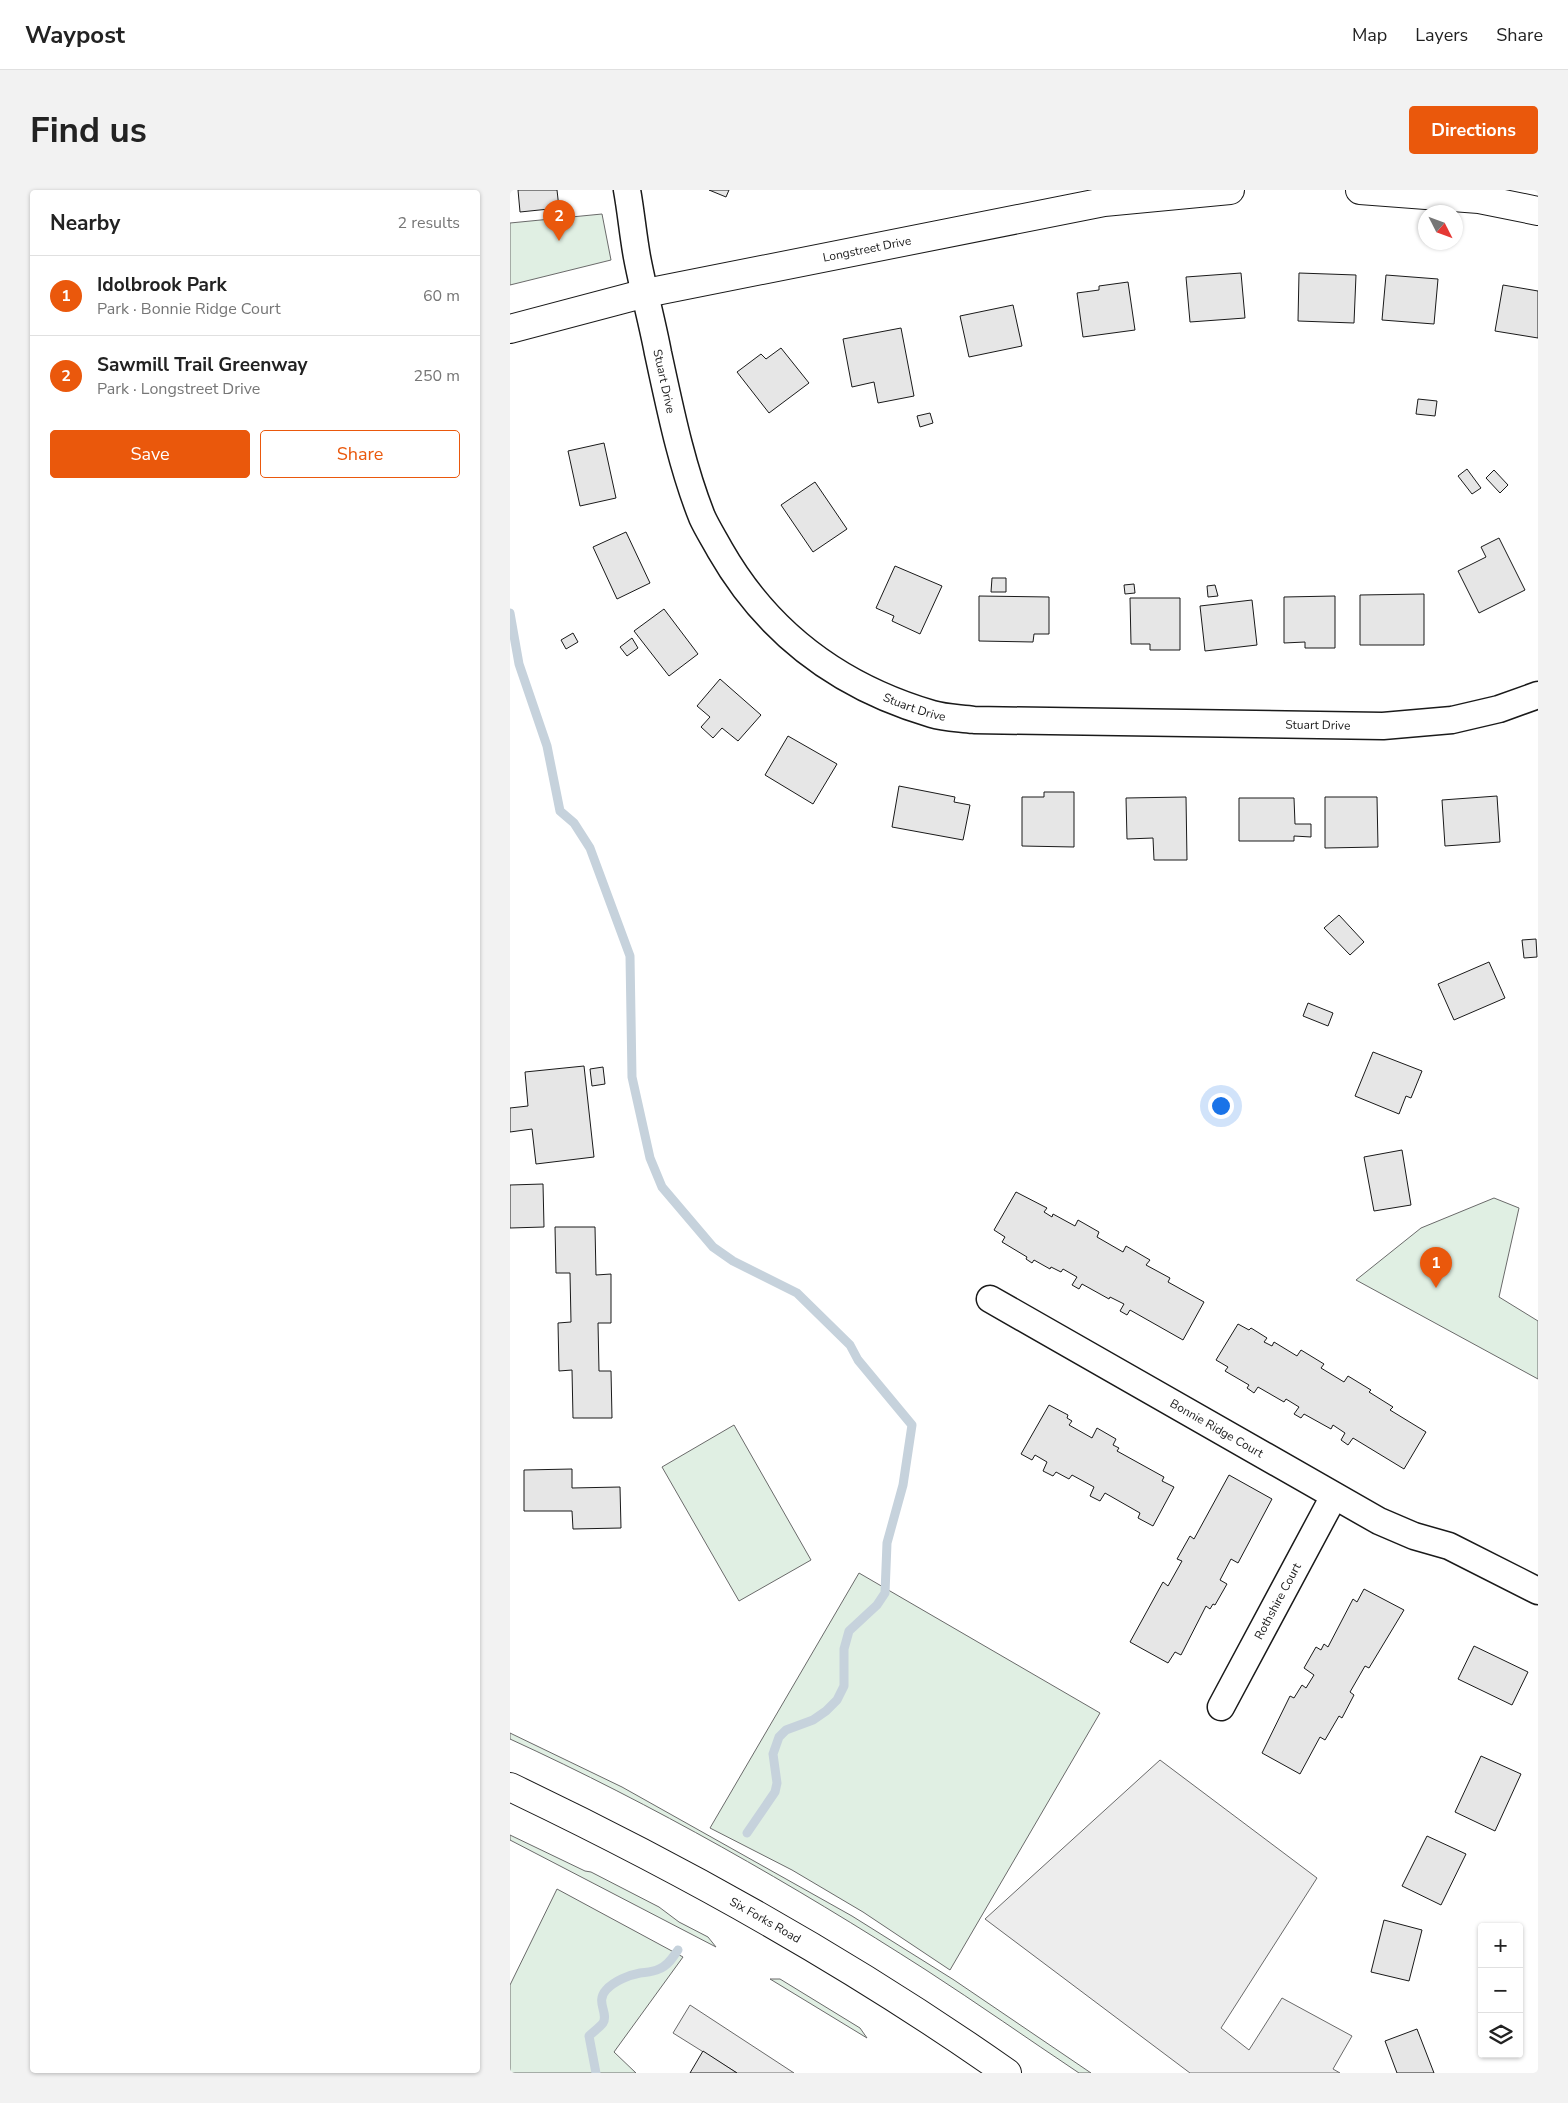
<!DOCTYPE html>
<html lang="en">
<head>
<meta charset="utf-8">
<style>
  :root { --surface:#fff; --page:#f2f2f2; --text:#222; --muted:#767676; --line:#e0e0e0; --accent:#ea580c }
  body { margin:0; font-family:"Nunito Sans",sans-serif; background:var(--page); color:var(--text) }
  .controls { position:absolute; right:15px; bottom:15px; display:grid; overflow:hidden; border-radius:5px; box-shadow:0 1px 4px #0004 }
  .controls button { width:45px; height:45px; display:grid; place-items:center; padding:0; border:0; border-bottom:1px solid var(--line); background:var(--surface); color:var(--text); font:25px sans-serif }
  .compass { position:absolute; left:908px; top:15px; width:45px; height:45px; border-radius:50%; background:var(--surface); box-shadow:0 1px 4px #0004; rotate:132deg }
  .you { position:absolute; left:710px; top:915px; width:18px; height:18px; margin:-12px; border:4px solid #fff; border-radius:50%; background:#1a73e8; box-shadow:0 0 0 8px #1a73e833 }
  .badge { display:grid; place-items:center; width:32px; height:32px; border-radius:50%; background:var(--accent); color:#fff; font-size:16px; font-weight:700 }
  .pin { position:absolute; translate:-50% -41px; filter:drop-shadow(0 1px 2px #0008) }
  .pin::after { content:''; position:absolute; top:26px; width:18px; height:15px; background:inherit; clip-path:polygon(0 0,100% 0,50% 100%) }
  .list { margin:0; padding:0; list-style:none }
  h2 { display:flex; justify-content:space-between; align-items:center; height:65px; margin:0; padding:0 20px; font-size:21px }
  h2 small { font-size:16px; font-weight:400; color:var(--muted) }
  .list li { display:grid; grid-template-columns:32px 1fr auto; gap:15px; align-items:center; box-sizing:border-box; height:80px; padding:0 20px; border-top:1px solid var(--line) }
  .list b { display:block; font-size:19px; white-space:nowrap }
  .list p { margin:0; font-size:16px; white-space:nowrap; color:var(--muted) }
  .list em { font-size:16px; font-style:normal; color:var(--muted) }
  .actions { display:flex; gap:10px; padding:15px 20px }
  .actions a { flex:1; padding:11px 0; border:1px solid var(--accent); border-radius:5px; text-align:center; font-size:18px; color:var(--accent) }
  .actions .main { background:var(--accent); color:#fff }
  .icon { flex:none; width:28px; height:28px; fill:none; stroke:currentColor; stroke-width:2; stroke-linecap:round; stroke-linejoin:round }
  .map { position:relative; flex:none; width:1028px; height:1883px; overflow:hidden; border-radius:5px }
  header { display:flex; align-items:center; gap:30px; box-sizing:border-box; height:70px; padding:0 25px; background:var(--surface); border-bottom:1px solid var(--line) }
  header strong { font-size:24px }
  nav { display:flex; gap:28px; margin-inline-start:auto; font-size:18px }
  .intro { display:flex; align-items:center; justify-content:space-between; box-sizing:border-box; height:120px; padding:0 30px }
  h1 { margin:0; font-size:35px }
  .button { padding:12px 22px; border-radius:5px; background:var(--accent); color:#fff; font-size:18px; font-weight:700 }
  main { display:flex; gap:30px; padding:0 30px }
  aside { flex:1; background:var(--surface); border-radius:5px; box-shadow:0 1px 4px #0004 }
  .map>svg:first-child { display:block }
  .green { fill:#e0efe3; stroke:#6a6a6a }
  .parking { fill:#ededed; stroke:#6a6a6a }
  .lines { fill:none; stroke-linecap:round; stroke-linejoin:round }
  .stream { stroke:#c6d2dc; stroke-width:9 }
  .building { fill:#e6e6e6; stroke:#1a1a1a }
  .street-casing { stroke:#1a1a1a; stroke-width:29 }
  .secondary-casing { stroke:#1a1a1a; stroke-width:30 }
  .primary-casing { stroke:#1a1a1a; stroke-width:30 }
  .street { stroke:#fff; stroke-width:26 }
  .secondary { stroke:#fff; stroke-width:28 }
  .primary { stroke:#fff; stroke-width:28 }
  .labels { text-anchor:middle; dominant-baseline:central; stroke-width:4; stroke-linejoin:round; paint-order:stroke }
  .street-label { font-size:12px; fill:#1a1a1a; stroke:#fff }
</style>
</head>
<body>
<header>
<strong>Waypost</strong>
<nav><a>Map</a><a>Layers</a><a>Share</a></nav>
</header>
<div class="intro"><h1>Find us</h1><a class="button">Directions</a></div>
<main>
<aside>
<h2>Nearby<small>2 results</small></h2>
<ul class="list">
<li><span class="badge">1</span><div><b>Idolbrook Park</b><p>Park · Bonnie Ridge Court</p></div><em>60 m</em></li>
<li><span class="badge">2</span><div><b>Sawmill Trail Greenway</b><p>Park · Longstreet Drive</p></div><em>250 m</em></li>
</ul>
<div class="actions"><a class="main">Save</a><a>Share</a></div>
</aside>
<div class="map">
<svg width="1028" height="1883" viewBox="0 0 1028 1883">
  <rect width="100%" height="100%" fill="#fff"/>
  <!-- green -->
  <path class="green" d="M 92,24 L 101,70 L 0,95 L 0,33 Z
    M 984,1008 L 1009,1018 L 989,1107 L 1028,1131 L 1028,1189 L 846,1090 L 911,1038 Z
    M 224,1235 L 301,1370 L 229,1411 L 152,1277 Z
    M 349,1383 L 590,1523 L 440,1780 L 353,1722 L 282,1680 L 200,1638 Z
    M 0,1543 L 112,1597 L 342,1726 L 444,1790 L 581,1883 L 569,1883 C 518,1849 467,1813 416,1780 C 282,1694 144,1615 0,1549 Z
    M 0,1645 L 75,1681 L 81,1682 L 149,1717 L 169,1732 L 198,1747 L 206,1757 L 0,1650 Z
    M 47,1699 L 173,1767 L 104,1862 L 126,1883 L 0,1883 L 0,1795 Z
    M 260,1789 L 270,1789 L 350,1838 L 357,1848 Z"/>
  <!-- parking -->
  <path class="parking" d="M 650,1570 L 807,1688 L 711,1838 L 739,1860 L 772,1808 L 842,1846 L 823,1879 L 830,1883 L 680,1883 L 475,1729 Z
    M 180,1815 L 284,1883 L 227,1883 L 163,1843 Z"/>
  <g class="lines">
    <!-- stream -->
    <path class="stream" d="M 0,423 L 9,474 L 37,556 L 50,621 L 64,633 L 80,658 L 120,766 L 122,887 L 140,968 L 152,997 L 203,1057 L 223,1071 L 287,1103 L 340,1155 L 348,1170 L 402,1235 L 393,1295 L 377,1353 L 375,1403 L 367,1415 L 339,1441 L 334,1459 L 334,1496 L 327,1510 L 316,1521 L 303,1530 L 276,1540 L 269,1547 L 263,1564 L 267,1593 L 265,1602 L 237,1643
      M 86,1883 L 79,1846 C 83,1842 90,1837 93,1833 C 99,1823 85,1812 96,1800 C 104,1791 119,1785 130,1783 C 137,1782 143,1782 149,1779 C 158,1776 163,1767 168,1760"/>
  </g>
  <!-- building -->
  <path class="building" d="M 8,0 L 47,0 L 49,18 L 10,22 Z
    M 199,0 L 219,0 L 216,7 Z
    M 731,83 L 735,128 L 680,132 L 676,87 Z
    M 789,83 L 846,85 L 844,133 L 788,131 Z
    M 876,85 L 928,89 L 924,134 L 872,130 Z
    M 618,92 L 625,140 L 573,147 L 567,103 L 589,100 L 589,96 Z
    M 993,95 L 1028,101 L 1028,148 L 985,141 Z
    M 503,115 L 512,156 L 459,167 L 450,126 Z
    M 391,138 L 404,206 L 368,213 L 364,192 L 342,197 L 333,149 Z
    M 271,158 L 299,193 L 259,223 L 227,182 L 251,164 L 256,169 Z
    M 908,209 L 927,211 L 925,226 L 906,224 Z
    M 420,223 L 423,233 L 410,237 L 407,226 Z
    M 94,253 L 106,308 L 70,316 L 58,261 Z
    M 957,279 L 971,298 L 962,304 L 948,286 Z
    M 984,280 L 998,295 L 990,303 L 976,288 Z
    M 305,292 L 337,339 L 303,362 L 271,315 Z
    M 116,342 L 140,393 L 107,409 L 83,357 Z
    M 989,348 L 1015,400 L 969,423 L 948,381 L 976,367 L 971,357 Z
    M 385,376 L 432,396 L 410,444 L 382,431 L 384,426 L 366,418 Z
    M 482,388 L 496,388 L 496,402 L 481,402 Z
    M 624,394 L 625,403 L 615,404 L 614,395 Z
    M 705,395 L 708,406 L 698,407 L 697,396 Z
    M 914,404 L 914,455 L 850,455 L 850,405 Z
    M 469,406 L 539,407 L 539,444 L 524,444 L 523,452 L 469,451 Z
    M 825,406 L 825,458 L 795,458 L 795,452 L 774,453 L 774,407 Z
    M 620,408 L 670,408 L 670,460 L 640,460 L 640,454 L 621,454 Z
    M 742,410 L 747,455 L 695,461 L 690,416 Z
    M 154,419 L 188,464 L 159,486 L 124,441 Z
    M 63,443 L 68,452 L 56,459 L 51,450 Z
    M 122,448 L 128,458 L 117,466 L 110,457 Z
    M 210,489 L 251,525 L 228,551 L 212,538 L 203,548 L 191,537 L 200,527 L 187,516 Z
    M 278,546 L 327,574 L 303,614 L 255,585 Z
    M 389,596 L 445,607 L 444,612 L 460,615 L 453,650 L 382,637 Z
    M 534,602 L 564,602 L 564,657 L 512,656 L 512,607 L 534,607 Z
    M 987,606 L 990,652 L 935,656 L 932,610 Z
    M 676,607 L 677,670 L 644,670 L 643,648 L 617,649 L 616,608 Z
    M 815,607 L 867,607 L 868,657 L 815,658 Z
    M 729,608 L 784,608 L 785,634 L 801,634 L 801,647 L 784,646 L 784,651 L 729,651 Z
    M 829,725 L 854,752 L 840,765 L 814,738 Z
    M 1026,749 L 1027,767 L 1014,768 L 1012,750 Z
    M 979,772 L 995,808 L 944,830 L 928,794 Z
    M 798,813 L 823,823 L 818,836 L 793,826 Z
    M 863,862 L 912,881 L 901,908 L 896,906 L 889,924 L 845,906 Z
    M 74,876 L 84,967 L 26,974 L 22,939 L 0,942 L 0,918 L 18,916 L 15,882 Z
    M 93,877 L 95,894 L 82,896 L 80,879 Z
    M 892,960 L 901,1015 L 864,1021 L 854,967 Z
    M 33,994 L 34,1037 L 0,1038 L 0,995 Z
    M 506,1002 L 537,1018 L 534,1022 L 542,1027 L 543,1024 L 565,1036 L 568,1030 L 589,1042 L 587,1047 L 613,1062 L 616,1056 L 640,1070 L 636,1075 L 660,1088 L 658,1092 L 694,1112 L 673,1150 L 620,1120 L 617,1125 L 610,1121 L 614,1114 L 600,1107 L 599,1109 L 572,1094 L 569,1099 L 562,1095 L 567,1087 L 553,1079 L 551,1082 L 541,1077 L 540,1079 L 524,1070 L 522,1073 L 516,1069 L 517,1067 L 492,1052 L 495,1047 L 484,1040 Z
    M 45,1037 L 85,1037 L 86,1085 L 101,1084 L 101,1133 L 88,1133 L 89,1181 L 101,1181 L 102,1228 L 63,1228 L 62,1180 L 49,1181 L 48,1133 L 61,1132 L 60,1083 L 46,1083 Z
    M 728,1134 L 739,1140 L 741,1138 L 757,1148 L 754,1152 L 762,1156 L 764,1152 L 787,1166 L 791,1160 L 814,1174 L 811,1178 L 834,1192 L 838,1186 L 861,1200 L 859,1202 L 883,1217 L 880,1220 L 916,1242 L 894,1279 L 843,1248 L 838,1255 L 831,1250 L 835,1243 L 823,1235 L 821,1239 L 794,1224 L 791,1228 L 784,1224 L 789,1217 L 776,1209 L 774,1212 L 748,1197 L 744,1203 L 737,1198 L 739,1195 L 715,1181 L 718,1177 L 706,1170 Z
    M 539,1215 L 558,1225 L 557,1228 L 562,1231 L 559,1235 L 582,1248 L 587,1238 L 606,1249 L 603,1255 L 609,1258 L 607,1261 L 654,1287 L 652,1291 L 664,1297 L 643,1336 L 628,1328 L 630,1323 L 595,1303 L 590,1311 L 580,1306 L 584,1297 L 562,1285 L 559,1289 L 546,1282 L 543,1286 L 533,1281 L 537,1272 L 525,1265 L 522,1270 L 511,1264 Z
    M 62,1279 L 62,1298 L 110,1297 L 111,1338 L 63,1339 L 62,1321 L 14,1321 L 14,1280 Z
    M 719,1285 L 762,1309 L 728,1373 L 721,1369 L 710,1390 L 717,1394 L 705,1415 L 703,1414 L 700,1419 L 696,1416 L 671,1465 L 665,1462 L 658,1473 L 620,1452 L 653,1392 L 658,1396 L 672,1371 L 667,1369 L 680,1346 L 684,1349 Z
    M 854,1399 L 894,1420 L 859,1478 L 855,1476 L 840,1502 L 844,1505 L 832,1528 L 829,1526 L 815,1550 L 810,1547 L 790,1584 L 752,1563 L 780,1506 L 784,1508 L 792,1495 L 796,1498 L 804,1485 L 794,1478 L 806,1457 L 811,1460 L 814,1454 L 818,1457 L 843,1409 L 847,1412 Z
    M 964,1456 L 1018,1482 L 1002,1515 L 948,1489 Z
    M 971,1566 L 1011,1584 L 985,1641 L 945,1622 Z
    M 917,1646 L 956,1664 L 931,1715 L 892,1696 Z
    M 874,1730 L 912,1740 L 899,1791 L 861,1782 Z
    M 907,1839 L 924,1883 L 887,1883 L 875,1851 Z
    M 193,1861 L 227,1883 L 180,1883 Z"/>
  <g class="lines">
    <defs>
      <g id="street">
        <path id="s1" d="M 117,0 C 121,22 123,45 127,67 C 133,99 142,131 148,163 C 160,218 171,274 192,327 C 197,338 204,349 210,360 C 258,444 330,497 422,524 C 435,528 450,528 464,530 L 873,536 L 942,530 L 989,519 L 1028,505"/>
        <path id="s2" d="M 480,1109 L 869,1331 L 904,1346 L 939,1356 L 1028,1401"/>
        <path id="s3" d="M 711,1517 L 824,1306"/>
      </g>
      <g id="secondary">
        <path d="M 850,0 L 969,9 L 1028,21"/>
        <path id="s4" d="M 0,139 L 136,103 L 594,12 L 720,0"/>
      </g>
      <g id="primary">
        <path id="s5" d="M 0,1597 C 172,1679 341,1773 497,1883"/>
      </g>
    </defs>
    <!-- street casing -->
    <use href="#street" class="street-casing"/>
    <!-- secondary casing -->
    <use href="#secondary" class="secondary-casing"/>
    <!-- primary casing -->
    <use href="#primary" class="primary-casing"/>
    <!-- street -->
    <use href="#street" class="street"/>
    <!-- secondary -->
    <use href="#secondary" class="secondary"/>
    <!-- primary -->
    <use href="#primary" class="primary"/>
  </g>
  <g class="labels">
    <!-- street labels -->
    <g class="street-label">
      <text stroke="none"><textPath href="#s4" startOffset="366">Longstreet Drive</textPath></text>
      <text stroke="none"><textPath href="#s1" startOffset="195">Stuart Drive</textPath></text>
      <text stroke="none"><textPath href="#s1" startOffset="630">Stuart Drive</textPath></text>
      <text stroke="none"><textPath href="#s1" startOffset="1035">Stuart Drive</textPath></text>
      <text stroke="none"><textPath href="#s2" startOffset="261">Bonnie Ridge Court</textPath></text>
      <text stroke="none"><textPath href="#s3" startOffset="120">Rothshire Court</textPath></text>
      <text stroke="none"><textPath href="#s5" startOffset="288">Six Forks Road</textPath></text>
    </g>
  </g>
</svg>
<div class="controls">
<button>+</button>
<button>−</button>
<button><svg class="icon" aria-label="layers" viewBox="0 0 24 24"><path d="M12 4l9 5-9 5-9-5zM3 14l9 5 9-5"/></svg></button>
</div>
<svg class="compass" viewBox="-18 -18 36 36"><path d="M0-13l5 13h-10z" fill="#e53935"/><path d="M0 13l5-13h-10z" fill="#767676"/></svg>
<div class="you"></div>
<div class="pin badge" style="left:926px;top:1098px">1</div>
<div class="pin badge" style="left:49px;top:51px">2</div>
</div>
</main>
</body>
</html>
